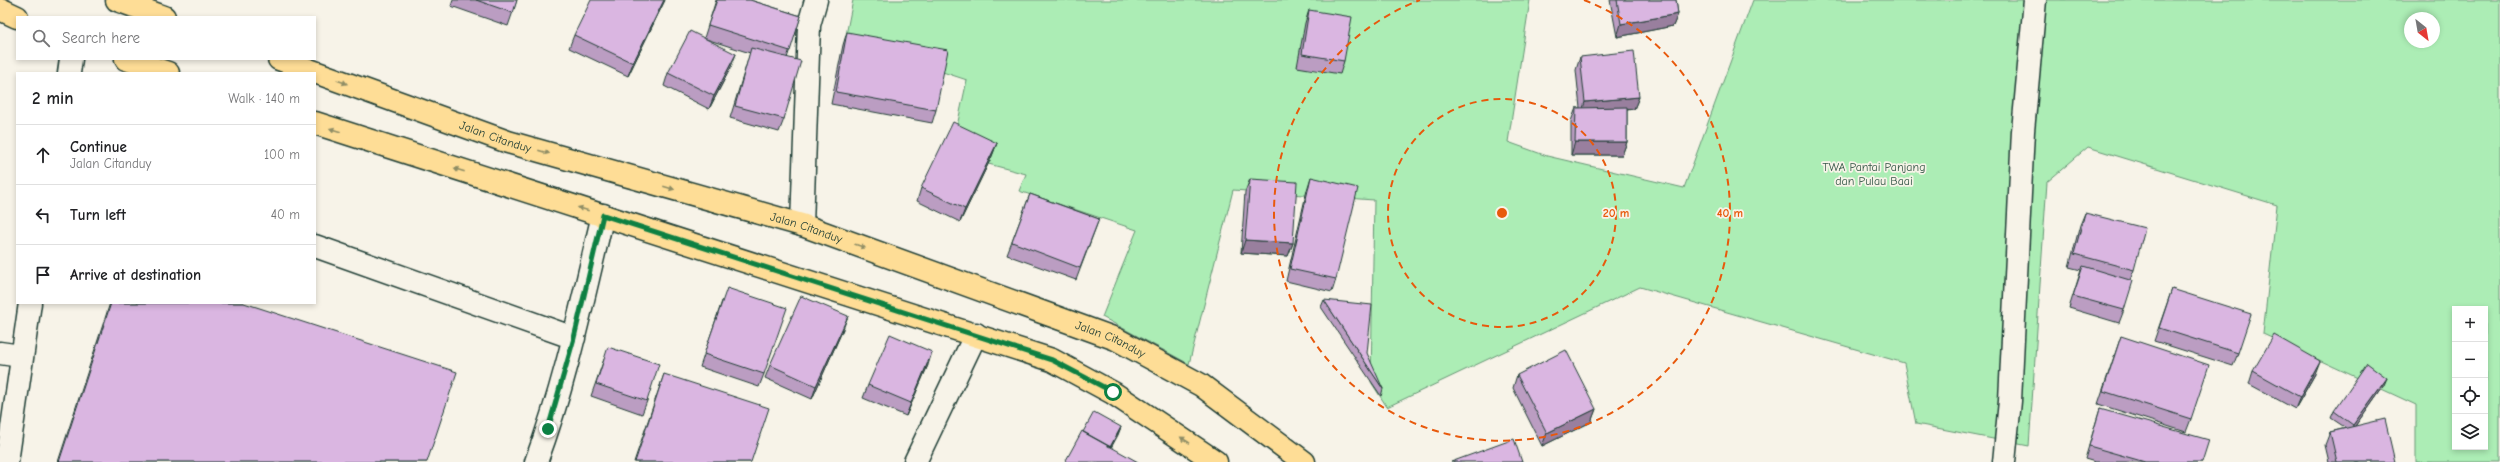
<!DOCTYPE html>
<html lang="en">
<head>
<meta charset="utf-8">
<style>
  :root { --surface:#fff; --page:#f6f6f6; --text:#202124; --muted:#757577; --line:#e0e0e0 }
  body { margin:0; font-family:"Comic Neue",sans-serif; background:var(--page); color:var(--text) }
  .controls { position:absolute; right:12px; bottom:12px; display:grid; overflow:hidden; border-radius:0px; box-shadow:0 2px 6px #0003 }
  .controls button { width:36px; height:36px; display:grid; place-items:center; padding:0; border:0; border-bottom:1px solid var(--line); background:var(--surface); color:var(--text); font:20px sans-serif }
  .compass { position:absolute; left:2404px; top:12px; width:36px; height:36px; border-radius:50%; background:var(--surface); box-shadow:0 2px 6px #0003; rotate:149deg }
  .stop { position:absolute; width:12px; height:12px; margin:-9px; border:3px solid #0b8043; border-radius:50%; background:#fff }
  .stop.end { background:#0b8043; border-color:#fff; box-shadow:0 1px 4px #0008 }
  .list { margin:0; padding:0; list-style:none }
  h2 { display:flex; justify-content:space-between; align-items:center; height:52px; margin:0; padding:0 16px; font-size:17px }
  h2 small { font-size:13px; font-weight:400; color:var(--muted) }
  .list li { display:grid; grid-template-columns:26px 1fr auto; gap:12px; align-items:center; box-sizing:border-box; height:60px; padding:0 16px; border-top:1px solid var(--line) }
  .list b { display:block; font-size:15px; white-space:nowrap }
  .list p { margin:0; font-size:13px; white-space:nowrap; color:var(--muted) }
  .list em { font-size:13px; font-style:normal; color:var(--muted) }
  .icon { flex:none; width:22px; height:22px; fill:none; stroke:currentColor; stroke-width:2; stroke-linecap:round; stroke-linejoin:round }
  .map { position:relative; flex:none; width:2500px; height:462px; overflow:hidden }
  .search { position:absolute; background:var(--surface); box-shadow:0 2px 6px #0003; left:16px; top:16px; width:300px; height:44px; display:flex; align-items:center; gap:10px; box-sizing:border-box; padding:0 14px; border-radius:0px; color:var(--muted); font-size:15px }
  .panel { position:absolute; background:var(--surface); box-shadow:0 2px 6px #0003; left:16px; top:72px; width:300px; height:232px; border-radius:0px }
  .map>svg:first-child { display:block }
  .green { fill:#acedb5; stroke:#669574; fill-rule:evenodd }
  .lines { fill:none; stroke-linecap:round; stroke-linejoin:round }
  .service-casing { stroke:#1f3d34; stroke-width:25 }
  .minor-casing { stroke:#1f3d34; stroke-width:25 }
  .primary-casing { stroke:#1f3d34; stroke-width:25 }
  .service { stroke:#f7f3e8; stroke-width:22 }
  .minor { stroke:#f7f3e8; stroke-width:22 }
  .primary { stroke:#fedd96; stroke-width:22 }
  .wall { fill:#bb9dc2; stroke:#1f3d34 }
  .shaded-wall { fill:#997f9e; stroke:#1f3d34 }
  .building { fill:#dab6e1; stroke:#1f3d34 }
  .oneway { fill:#8e8d65 }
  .route { stroke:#0b8043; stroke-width:5 }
  .ring { fill:none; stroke:#e8590c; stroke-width:2; stroke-dasharray:7 5 }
  .labels { text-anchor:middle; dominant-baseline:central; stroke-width:3.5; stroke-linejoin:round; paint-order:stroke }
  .street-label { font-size:12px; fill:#1f3d34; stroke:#f7f3e8 }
  .park-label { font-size:12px; fill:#345747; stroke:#f7f3e8 }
  .centre { fill:#e8590c; stroke:#f7f3e8; stroke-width:2 }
  .ring-label { font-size:12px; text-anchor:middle; font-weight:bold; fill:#e8590c; stroke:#f7f3e8; stroke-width:3.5; stroke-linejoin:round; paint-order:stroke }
</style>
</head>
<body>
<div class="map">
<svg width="2500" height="462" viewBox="0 0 2500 462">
  <rect width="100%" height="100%" fill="#f7f3e8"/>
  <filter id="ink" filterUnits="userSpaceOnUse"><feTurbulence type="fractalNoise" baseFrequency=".025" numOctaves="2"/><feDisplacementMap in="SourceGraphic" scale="8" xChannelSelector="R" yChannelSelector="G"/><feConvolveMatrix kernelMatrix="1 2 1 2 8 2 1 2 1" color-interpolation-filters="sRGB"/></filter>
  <g filter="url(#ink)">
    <!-- green -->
    <path class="green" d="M 853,0 L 1530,0 L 1508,142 L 1547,156 L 1684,188 L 1753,0 L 2500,0 L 2500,462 L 2416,462 L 2416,405 L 2263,334 L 2277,205 L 2088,147 L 2047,182 L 2029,446 L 1916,424 L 1904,363 L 1640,287 L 1387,407 L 1371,382 L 1374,200 L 1233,190 L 1189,364 L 1102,317 L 1137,230 L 1019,191 L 1026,174 L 951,154 L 967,80 L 845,40 ZM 2410,18 L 2434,18 L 2434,42 L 2410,42 ZM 2455,309 L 2485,309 L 2485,447 L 2455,447 Z"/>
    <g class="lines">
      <defs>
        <path id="service" d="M 315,246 L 574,338
          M 0,353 L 21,356
          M 536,462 C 566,382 583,298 603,215"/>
        <path id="minor" d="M 69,73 L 71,59
          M 802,225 L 809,25 L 816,0
          M 7,462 L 30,303
          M 915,462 L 976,334
          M 2004,462 L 2010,401 L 2023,131 L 2035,0"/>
        <g id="primary">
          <path d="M 117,0 L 164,17"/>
          <path d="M 0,9 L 17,17"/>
          <path d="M 126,59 L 168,73"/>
          <path id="s1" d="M 279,59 L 508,142 L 802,225 L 1116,339 L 1201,385 L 1304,462"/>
          <path d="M 315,123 L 1052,360 L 1113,393 L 1216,462"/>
        </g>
      </defs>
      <!-- service casing -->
      <use href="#service" class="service-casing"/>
      <!-- minor casing -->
      <use href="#minor" class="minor-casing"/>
      <!-- primary casing -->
      <use href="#primary" class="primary-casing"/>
      <!-- service -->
      <use href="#service" class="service"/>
      <!-- minor -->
      <use href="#minor" class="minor"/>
      <!-- primary -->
      <use href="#primary" class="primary"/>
    </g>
    <!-- wall -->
    <path class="wall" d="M 453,0 L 517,0 L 508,26 L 451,6 Z
      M 665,0 L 628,76 L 569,48 L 574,35 Z
      M 716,0 L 750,0 L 801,16 L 787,58 L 784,119 L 779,132 L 730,118 L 750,53 L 706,39 L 731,67 L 709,109 L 664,86 L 668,73 L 704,38 Z
      M 1610,0 L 1676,0 L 1678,14 L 1673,26 L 1617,37 Z
      M 1309,10 L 1344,61 L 1340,74 L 1297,67 L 1305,23 Z
      M 847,32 L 936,110 L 932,123 L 831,104 L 843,45 Z
      M 1580,57 L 1639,97 L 1634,109 L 1627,110 L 1627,142 L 1622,155 L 1571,155 L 1571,121 L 1576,108 L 1580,108 L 1576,70 Z
      M 997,143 L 992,156 L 960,222 L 917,201 L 921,188 Z
      M 1311,177 L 1336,279 L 1332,292 L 1286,281 L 1307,190 Z
      M 1250,179 L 1293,243 L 1288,256 L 1241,253 L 1245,192 Z
      M 1030,194 L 1099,219 L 1076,280 L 1007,255 Z
      M 2085,213 L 2134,270 L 2130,280 L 2124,310 L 2119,323 L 2069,308 L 2081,270 L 2069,267 L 2080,225 Z
      M 2172,289 L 2238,353 L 2233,366 L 2154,341 Z
      M 1324,300 L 1383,389 L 1381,396 L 1321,307 Z
      M 722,301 L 764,374 L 759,387 L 700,367 Z
      M 110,303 L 244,303 L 427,462 L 58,462 Z
      M 843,329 L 812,399 L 765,378 L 770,365 Z
      M 2121,336 L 2191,419 L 2186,432 L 2098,404 Z
      M 604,359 L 647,401 L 642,414 L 591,396 Z
      M 928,365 L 906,416 L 863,398 L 868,385 Z
      M 2253,371 L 2315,374 L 2295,409 L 2249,384 Z
      M 664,374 L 751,462 L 634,462 Z
      M 1517,375 L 1596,409 L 1591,422 L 1542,446 L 1513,388 Z
      M 2384,385 L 2355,426 L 2395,462 L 2329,462 L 2325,445 L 2330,432 L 2346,428 L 2331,418 L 2334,411 Z
      M 2100,409 L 2202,462 L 2095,462 L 2085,459 L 2096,422 Z"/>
    <!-- shaded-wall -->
    <path class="shaded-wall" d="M 664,0 L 665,0 L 628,76 L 633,63 Z
      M 1678,14 L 1673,26 L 1617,37 L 1621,24 Z
      M 736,54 L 731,67 L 709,109 L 714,96 Z
      M 1639,97 L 1634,109 L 1581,115 L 1585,102 Z
      M 1575,142 L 1627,142 L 1622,155 L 1571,155 Z
      M 997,143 L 992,156 L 960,222 L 965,209 Z
      M 1245,240 L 1293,243 L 1288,256 L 1241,253 Z
      M 848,316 L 843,329 L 812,399 L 816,386 Z
      M 932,352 L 928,365 L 906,416 L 911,403 Z
      M 2320,361 L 2315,374 L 2295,409 L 2300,397 Z
      M 2387,378 L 2384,385 L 2351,432 L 2353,425 Z
      M 1596,409 L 1591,422 L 1542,446 L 1547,433 Z
      M 1121,427 L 1118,435 L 1105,459 L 1108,452 Z"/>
    <!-- building -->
    <path class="building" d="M 476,0 L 517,0 L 513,13 Z
      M 591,0 L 664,0 L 633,63 L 574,35 Z
      M 717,0 L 750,0 L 801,16 L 790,51 L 708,25 Z
      M 1617,0 L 1676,0 L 1678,14 L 1621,24 Z
      M 1309,10 L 1352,17 L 1344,61 L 1302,54 Z
      M 690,31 L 736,54 L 714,96 L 668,73 Z
      M 847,32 L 948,50 L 936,110 L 836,92 Z
      M 751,48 L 801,61 L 784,119 L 735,106 Z
      M 1634,51 L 1639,97 L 1585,102 L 1580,57 Z
      M 1627,107 L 1627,142 L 1575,142 L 1576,108 Z
      M 953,122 L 997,143 L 965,209 L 921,188 Z
      M 1311,177 L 1358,188 L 1336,279 L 1290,269 Z
      M 1250,179 L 1297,182 L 1293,243 L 1245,240 Z
      M 1030,194 L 1099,219 L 1080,268 L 1012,242 Z
      M 2085,213 L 2145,228 L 2134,270 L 2074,254 Z
      M 2083,266 L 2133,281 L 2124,310 L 2073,296 Z
      M 727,288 L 787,308 L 764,374 L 704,354 Z
      M 2172,289 L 2251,314 L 2238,353 L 2159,328 Z
      M 801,296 L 848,316 L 816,386 L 770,365 Z
      M 1324,300 L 1372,305 L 1367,353 L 1383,389 Z
      M 111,303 L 244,303 L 457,372 L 427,462 L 59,462 Z
      M 890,334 L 932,352 L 911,403 L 868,385 Z
      M 2274,335 L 2320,361 L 2300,397 L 2253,371 Z
      M 2121,336 L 2209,365 L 2191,419 L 2103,391 Z
      M 608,347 L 659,364 L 647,401 L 596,384 Z
      M 1566,350 L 1596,409 L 1547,433 L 1517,375 Z
      M 2367,363 L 2387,378 L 2353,425 L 2334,411 Z
      M 664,374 L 769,408 L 751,462 L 635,462 Z
      M 2100,409 L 2209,440 L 2202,462 L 2145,462 L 2089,446 Z
      M 1094,412 L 1121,427 L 1110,447 L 1083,432 Z
      M 2385,419 L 2395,462 L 2337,462 L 2330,432 Z
      M 1082,431 L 1138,462 L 1065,462 Z
      M 1514,439 L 1522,462 L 1451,462 Z"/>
    <!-- one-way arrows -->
    <defs><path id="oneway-solid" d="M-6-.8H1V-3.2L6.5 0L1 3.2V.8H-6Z"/></defs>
    <g class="oneway">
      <use href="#oneway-solid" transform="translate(342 82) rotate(20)"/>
      <use href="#oneway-solid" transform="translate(335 130) rotate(-162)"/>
      <use href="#oneway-solid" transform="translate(544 152) rotate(16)"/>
      <use href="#oneway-solid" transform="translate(459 170) rotate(-162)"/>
      <use href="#oneway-solid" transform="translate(669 188) rotate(16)"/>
      <use href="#oneway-solid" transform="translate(583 209) rotate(-163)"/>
      <use href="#oneway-solid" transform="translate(860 246) rotate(20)"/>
      <use href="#oneway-solid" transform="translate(1185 440) rotate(-147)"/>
    </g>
  </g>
  <g class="lines" filter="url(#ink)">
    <!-- route -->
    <path class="route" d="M 548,429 L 574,338 L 603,215 L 1052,360 L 1113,392"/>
  </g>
  <!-- distance rings -->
  <g class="ring">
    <circle cx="1502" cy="213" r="114"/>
    <path d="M1584 0A228 228 0 1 1 1420 0"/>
  </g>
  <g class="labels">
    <!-- street labels -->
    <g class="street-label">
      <text stroke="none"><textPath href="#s1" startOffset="230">Jalan Citanduy</textPath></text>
      <text stroke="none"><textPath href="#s1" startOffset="554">Jalan Citanduy</textPath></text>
      <text stroke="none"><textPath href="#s1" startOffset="878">Jalan Citanduy</textPath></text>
    </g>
    <!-- park labels -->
    <g class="park-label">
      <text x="1874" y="167">TWA Pantai Panjang<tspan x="1874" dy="14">dan Pulau Baai</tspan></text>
    </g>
  </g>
  <circle cx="1502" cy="213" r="6" class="centre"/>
  <g class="ring-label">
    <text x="1616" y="217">20 m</text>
    <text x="1730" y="217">40 m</text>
  </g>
</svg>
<div class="controls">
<button>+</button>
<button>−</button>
<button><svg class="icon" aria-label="locate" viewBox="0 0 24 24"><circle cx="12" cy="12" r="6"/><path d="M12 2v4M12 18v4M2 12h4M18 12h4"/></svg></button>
<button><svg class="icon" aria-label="layers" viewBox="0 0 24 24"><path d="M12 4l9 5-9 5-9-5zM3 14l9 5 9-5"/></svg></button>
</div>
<svg class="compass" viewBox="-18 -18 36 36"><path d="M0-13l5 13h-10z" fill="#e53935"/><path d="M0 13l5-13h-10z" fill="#757577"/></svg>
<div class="stop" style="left:1113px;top:392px"></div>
<div class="stop end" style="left:548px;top:429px"></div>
<div class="search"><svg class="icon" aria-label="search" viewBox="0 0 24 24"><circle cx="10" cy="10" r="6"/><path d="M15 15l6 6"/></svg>Search here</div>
<section class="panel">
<h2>2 min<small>Walk · 140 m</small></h2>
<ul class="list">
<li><svg class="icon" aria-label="ahead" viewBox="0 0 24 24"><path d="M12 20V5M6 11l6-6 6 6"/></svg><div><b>Continue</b><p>Jalan Citanduy</p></div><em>100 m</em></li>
<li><svg class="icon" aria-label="left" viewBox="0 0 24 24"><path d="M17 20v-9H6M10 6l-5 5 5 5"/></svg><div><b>Turn left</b></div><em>40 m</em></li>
<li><svg class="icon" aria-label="arrive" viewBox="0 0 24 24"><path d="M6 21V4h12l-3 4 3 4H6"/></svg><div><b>Arrive at destination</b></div></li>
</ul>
</section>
</div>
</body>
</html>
